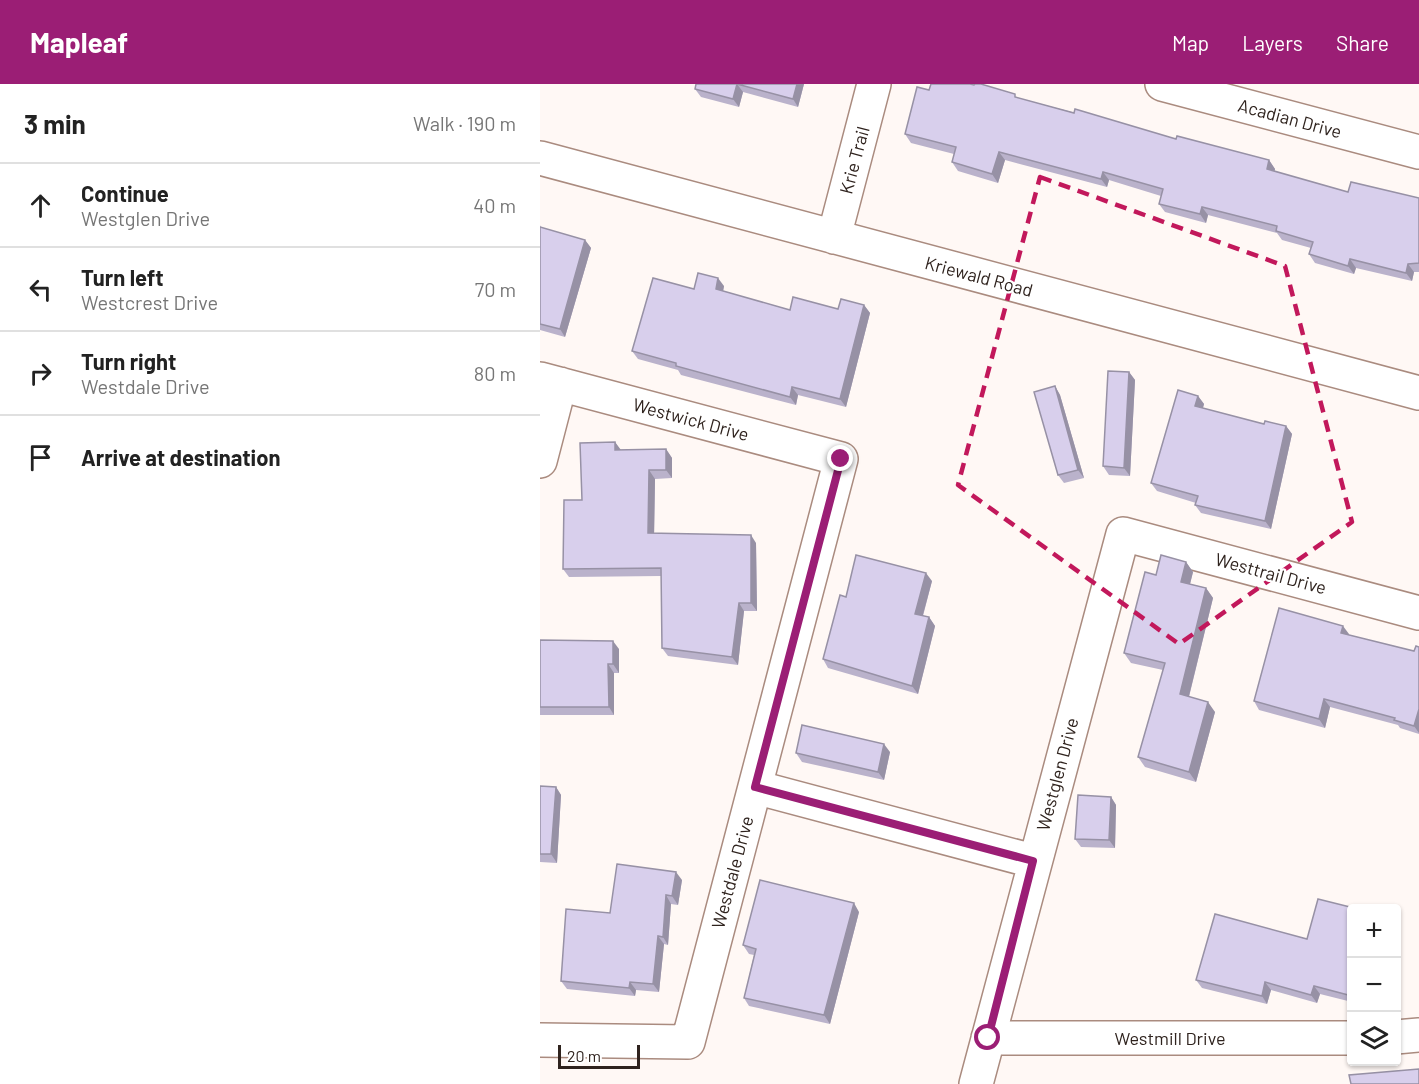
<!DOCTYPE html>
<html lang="en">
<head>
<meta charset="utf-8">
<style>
  :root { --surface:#fff; --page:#f6f6f6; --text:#222; --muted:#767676; --line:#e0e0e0; --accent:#9b1e75 }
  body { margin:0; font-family:Barlow,sans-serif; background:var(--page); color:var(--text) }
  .controls { position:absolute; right:18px; bottom:18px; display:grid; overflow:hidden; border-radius:6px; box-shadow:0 2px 4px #0004 }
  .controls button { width:54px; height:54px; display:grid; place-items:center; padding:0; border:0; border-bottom:2px solid var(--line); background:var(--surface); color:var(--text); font:30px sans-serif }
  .scale { position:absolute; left:18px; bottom:15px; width:82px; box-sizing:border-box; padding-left:6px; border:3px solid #2f231e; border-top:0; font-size:16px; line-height:21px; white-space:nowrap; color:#2f231e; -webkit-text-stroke:4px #fff; paint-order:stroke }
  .stop { position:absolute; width:18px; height:18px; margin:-14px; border:4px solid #9b1e75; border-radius:50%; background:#fff }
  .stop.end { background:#9b1e75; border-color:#fff; box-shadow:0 2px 6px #0008 }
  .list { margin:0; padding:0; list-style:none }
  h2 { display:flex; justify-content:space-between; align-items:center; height:78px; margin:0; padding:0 24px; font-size:26px }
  h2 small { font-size:20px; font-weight:400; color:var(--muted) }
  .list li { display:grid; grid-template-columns:39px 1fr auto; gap:18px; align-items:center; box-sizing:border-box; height:84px; padding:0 24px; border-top:2px solid var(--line) }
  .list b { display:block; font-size:22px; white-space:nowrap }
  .list p { margin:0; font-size:20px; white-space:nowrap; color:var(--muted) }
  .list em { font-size:20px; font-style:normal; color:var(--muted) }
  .icon { flex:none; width:33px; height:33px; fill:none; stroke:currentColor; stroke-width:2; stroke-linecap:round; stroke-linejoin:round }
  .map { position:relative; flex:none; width:879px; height:1000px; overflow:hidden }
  header { display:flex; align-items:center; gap:36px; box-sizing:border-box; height:84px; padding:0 30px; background:var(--accent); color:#fff }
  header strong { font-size:28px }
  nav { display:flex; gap:33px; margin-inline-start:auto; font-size:21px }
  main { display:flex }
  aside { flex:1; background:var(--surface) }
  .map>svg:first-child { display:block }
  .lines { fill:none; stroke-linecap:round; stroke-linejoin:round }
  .minor-casing { stroke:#aa8b7f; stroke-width:36 }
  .minor { stroke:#fff; stroke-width:33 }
  .wall { fill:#bab2cb }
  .shaded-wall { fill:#9791a5 }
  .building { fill:#d8cfec; stroke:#9791a5; stroke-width:1.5 }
  .route { stroke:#9b1e75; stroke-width:8 }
  .marked { fill:none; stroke:#c2185b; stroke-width:4.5; stroke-dasharray:12 8; stroke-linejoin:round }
  .labels { text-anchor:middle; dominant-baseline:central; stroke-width:4.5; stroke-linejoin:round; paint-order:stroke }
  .street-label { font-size:18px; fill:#2f231e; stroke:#fff }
</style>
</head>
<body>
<header>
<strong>Mapleaf</strong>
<nav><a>Map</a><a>Layers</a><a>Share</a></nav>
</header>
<main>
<aside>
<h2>3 min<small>Walk · 190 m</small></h2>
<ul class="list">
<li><svg class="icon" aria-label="ahead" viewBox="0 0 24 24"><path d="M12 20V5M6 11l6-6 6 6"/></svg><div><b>Continue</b><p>Westglen Drive</p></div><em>40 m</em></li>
<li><svg class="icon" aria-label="left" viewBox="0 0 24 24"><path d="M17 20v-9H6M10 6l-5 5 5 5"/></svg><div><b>Turn left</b><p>Westcrest Drive</p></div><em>70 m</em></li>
<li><svg class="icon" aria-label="right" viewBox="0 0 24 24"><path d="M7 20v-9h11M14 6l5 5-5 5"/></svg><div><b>Turn right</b><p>Westdale Drive</p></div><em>80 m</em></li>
<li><svg class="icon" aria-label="arrive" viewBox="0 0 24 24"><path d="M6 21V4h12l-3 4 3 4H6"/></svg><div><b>Arrive at destination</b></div></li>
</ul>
</aside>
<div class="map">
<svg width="879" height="1000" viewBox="0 0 879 1000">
  <rect width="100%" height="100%" fill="#fff8f5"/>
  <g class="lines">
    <defs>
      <path id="minor" d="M 622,0 L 879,68
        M 0,74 L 879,309
        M 294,153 L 334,0
        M 0,295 L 301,375 L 148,958 L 0,956
        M 0,377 L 20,300
        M 215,703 L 493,777
        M 856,953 L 879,951
        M 448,954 L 812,954
        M 436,1000 L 583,450 L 879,529"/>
    </defs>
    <!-- minor casing -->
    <use href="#minor" class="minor-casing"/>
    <!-- minor -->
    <use href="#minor" class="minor"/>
  </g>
  <!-- wall -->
  <path class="wall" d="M 156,0 L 264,0 L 258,23 L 203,8 L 199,23 L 161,13 L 155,5 Z
    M 389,6 L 478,14 L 636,55 L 729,76 L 735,85 L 734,87 L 808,108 L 879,114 L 879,188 L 874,188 L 872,197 L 816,184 L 814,190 L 775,179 L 769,170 L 771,164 L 742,156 L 737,149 L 668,131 L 666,139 L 625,128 L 619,120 L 621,112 L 569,96 L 567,103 L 465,76 L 458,99 L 418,87 L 412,78 L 414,70 L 371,59 L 365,50 Z
    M 0,141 L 1,144 L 45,156 L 51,164 L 25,253 L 0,246 Z
    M 184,202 L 183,207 L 250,226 L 298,225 L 324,221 L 330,229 L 306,323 L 258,311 L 256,321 L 141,291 L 138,286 L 98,275 L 92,267 L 154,205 Z
    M 589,288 L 595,296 L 590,392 L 569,391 L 563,382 Z
    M 515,302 L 520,311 L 544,394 L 524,399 L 518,391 Z
    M 658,312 L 664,320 L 663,324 L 724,340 L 746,342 L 752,350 L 731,445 L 661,429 L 655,421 L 656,419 L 617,407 L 611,399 Z
    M 75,358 L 80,366 L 126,365 L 132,374 L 132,394 L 115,395 L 114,449 L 216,459 L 217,527 L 204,527 L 198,581 L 128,572 L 122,564 L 121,492 L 29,493 L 23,485 L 42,416 Z
    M 646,478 L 653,488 L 650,500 L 666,504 L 673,514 L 649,613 L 675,628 L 656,698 L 605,683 L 598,673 L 623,586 L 591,579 L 584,569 L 616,491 Z
    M 392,497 L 383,532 L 389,533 L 395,542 L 378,610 L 288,584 L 283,575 L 306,513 Z
    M 809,550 L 809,551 L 874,567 L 879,563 L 879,650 L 860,644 L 858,641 L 790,623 L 785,644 L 719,626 L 714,617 Z
    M 0,556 L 79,565 L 79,589 L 74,589 L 74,631 L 0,631 Z
    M 350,668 L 344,696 L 262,678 L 256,669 Z
    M 0,702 L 16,703 L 21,711 L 17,779 L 0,778 Z
    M 571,713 L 576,721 L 575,764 L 541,763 L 535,755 Z
    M 142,796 L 138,821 L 131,820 L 128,861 L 124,860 L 119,908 L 96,906 L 95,912 L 27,905 L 21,897 L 70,829 Z
    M 812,825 L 812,918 L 780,910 L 777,919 L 731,906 L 727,920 L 662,904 L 656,896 L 767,855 Z
    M 319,828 L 290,940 L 209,922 L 204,914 L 214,871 L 209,870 L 203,861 Z"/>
  <!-- shaded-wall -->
  <path class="shaded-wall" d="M 197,0 L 203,8 L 199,23 L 193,15 Z
    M 257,0 L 264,0 L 258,23 L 253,15 Z
    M 459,68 L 465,76 L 458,99 L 452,90 Z
    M 729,76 L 735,85 L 733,94 L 727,85 Z
    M 563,88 L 569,96 L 567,103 L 561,95 Z
    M 662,123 L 668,131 L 666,139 L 660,130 Z
    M 45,156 L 51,164 L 25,253 L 20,245 Z
    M 810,175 L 816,184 L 814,190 L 808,182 Z
    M 868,180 L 874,188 L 872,197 L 866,189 Z
    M 178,194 L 184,202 L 182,213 L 176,205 Z
    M 324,221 L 330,229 L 306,323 L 300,315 Z
    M 589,288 L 595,296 L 590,392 L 584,384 Z
    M 515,302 L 520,311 L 544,394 L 538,386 Z
    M 252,303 L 258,311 L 256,321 L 250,313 Z
    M 658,312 L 664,320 L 661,330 L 655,322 Z
    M 746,342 L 752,350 L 731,445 L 725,437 Z
    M 75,358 L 81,366 L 75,366 Z
    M 126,365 L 132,374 L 132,394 L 126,386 Z
    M 109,386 L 115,395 L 114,457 L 108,449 Z
    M 211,451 L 216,459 L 217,527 L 211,519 Z
    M 646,478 L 653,488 L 648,508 L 641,498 Z
    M 386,489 L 392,497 L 381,538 L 375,530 Z
    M 666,504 L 673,514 L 647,620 L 640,610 Z
    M 199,519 L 204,527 L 198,581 L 192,573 Z
    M 389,533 L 395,542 L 378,610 L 372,602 Z
    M 803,542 L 809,550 L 807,558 L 801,549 Z
    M 73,557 L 79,565 L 79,589 L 73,580 Z
    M 68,580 L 74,589 L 74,631 L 69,623 Z
    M 784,615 L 790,623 L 785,644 L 779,635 Z
    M 668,618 L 675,628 L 656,698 L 649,688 Z
    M 879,625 L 879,649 L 874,642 Z
    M 344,660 L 350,668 L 344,696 L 338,688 Z
    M 16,703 L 21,711 L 17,779 L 11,770 Z
    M 571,713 L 576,721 L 575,764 L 569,756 Z
    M 136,788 L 142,796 L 138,821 L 132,812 Z
    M 126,811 L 131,820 L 128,861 L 123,853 Z
    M 314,819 L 319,828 L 290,940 L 284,931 Z
    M 118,852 L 124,860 L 119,908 L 113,900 Z
    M 90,898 L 96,906 L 95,912 L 89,904 Z
    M 725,898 L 731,906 L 727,920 L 722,912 Z
    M 774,902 L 780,910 L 777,919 L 771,911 Z"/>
  <!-- building -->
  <path class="building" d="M 156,0 L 257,0 L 253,15 L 197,0 L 193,15 L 155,5 Z
    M 391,0 L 430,0 L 434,1 L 435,0 L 441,0 L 475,10 L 475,13 L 534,29 L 535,25 L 636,55 L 637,52 L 729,76 L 727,85 L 808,108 L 811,98 L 879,114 L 879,179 L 868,180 L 866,189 L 810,175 L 808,182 L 769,170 L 773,158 L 736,147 L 737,142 L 662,123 L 660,130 L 619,120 L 623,105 L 563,88 L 561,95 L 459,68 L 452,90 L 412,78 L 416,63 L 365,50 L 377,3 L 389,6 Z
    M 0,143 L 45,156 L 20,245 L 0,240 Z
    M 158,189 L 178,194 L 176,205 L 250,226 L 253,213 L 298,225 L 301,215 L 324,221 L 300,315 L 252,303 L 250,313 L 136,282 L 136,279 L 92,267 L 113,194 L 154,205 Z
    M 568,287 L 589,288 L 584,384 L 563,382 Z
    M 515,302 L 538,386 L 518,391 L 494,308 Z
    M 638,306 L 658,312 L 655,322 L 724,340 L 725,337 L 746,342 L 725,437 L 655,421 L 658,412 L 611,399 Z
    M 75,358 L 75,366 L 126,365 L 126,386 L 109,386 L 108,449 L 211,451 L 211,519 L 199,519 L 192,573 L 122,564 L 121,484 L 23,485 L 24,416 L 42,416 L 40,359 Z
    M 316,471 L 386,489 L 375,530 L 389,533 L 372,602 L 283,575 L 300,511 L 306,513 Z
    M 621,471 L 646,478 L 641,498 L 666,504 L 640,610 L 668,618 L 649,688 L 598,673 L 625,579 L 584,569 L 605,488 L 616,491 Z
    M 739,524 L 803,542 L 801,549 L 874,567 L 876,562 L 879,563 L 879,625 L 874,642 L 854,636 L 855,634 L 784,615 L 779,635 L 714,617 Z
    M 0,556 L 73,557 L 73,580 L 68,580 L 69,623 L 0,623 Z
    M 262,641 L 344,660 L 338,688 L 256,669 Z
    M 0,702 L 16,703 L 11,770 L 0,770 Z
    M 538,711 L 571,713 L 569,756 L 535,755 Z
    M 77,780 L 136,788 L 132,812 L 126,811 L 123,853 L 118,852 L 113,900 L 90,898 L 89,904 L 21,897 L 26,825 L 70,829 Z
    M 220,796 L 314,819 L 284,931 L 204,914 L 216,865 L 203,861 Z
    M 778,815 L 818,825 L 812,825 L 812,912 L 774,902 L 771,911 L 725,898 L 722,912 L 656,896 L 675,830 L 767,855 Z
    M 879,985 L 879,1000 L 811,1000 L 809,991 Z"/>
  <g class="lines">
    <!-- route -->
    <path class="route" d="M 301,375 L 215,703 L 493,777 L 448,954"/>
  </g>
  <!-- marked area -->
  <path class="marked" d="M 500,93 L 745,182 L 812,438 L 639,560 L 418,401 Z"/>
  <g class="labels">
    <!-- street labels -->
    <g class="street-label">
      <text transform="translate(750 34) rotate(15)">Acadian Drive</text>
      <text transform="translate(314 76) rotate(-75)">Krie Trail</text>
      <text transform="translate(439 192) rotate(15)">Kriewald Road</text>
      <text transform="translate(151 335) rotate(15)">Westwick Drive</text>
      <text transform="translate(731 489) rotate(15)">Westtrail Drive</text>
      <text transform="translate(517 690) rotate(-75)">Westglen Drive</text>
      <text transform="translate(192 788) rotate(-75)">Westdale Drive</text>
      <text x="630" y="954">Westmill Drive</text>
    </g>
  </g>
</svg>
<div class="controls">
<button>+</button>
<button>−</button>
<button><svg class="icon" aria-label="layers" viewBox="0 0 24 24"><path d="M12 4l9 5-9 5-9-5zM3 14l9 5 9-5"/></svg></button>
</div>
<div class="scale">20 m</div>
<div class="stop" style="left:448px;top:954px"></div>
<div class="stop end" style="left:301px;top:375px"></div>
</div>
</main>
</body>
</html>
